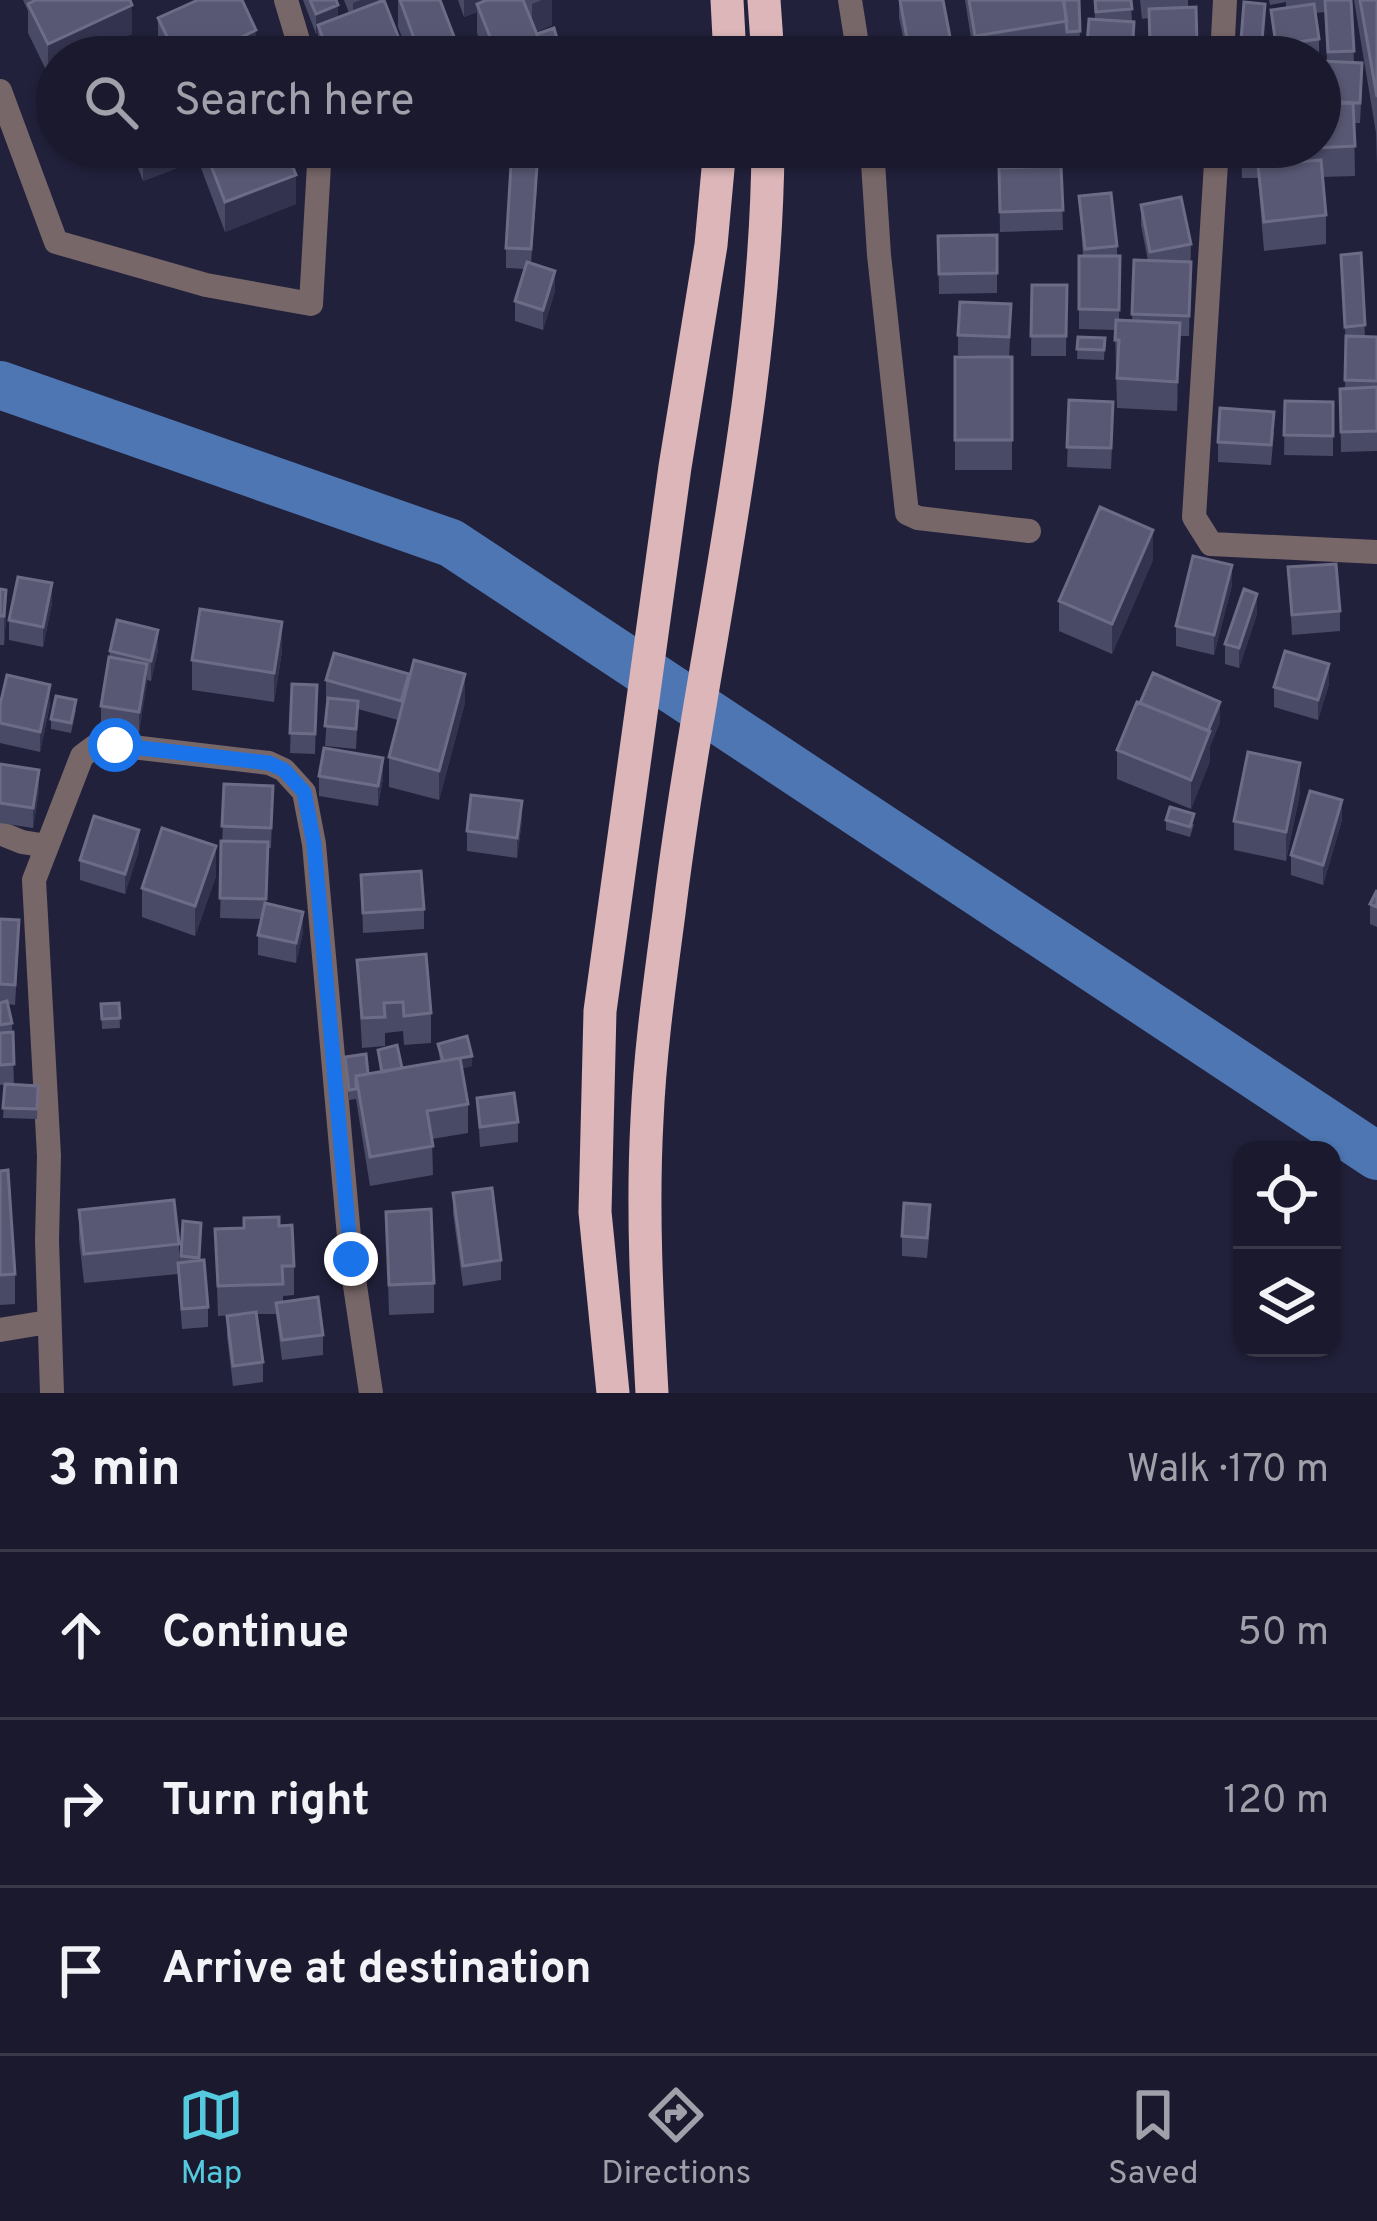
<!DOCTYPE html>
<html lang="en">
<head>
<meta charset="utf-8">
<style>
  :root { --surface:#1a192d; --page:#272639; --text:#f1f3f6; --muted:#9fa0aa; --line:#383849; --accent:#55cadf }
  body { margin:0; font-family:Overpass,sans-serif; background:var(--page); color:var(--text) }
  .controls { position:absolute; right:36px; bottom:36px; display:grid; overflow:hidden; border-radius:24px; box-shadow:0 3px 9px #0004 }
  .controls button { width:108px; height:108px; display:grid; place-items:center; padding:0; border:0; border-bottom:3px solid var(--line); background:var(--surface); color:var(--text); font:60px sans-serif }
  .stop { position:absolute; width:36px; height:36px; margin:-27px; border:9px solid #1a73e8; border-radius:50%; background:#fff }
  .stop.end { background:#1a73e8; border-color:#fff; box-shadow:0 3px 12px #0008 }
  .list { margin:0; padding:0; list-style:none }
  h2 { display:flex; justify-content:space-between; align-items:center; height:156px; margin:0; padding:0 48px; font-size:51px }
  h2 small { font-size:39px; font-weight:400; color:var(--muted) }
  .list li { display:grid; grid-template-columns:78px 1fr auto; gap:36px; align-items:center; box-sizing:border-box; height:168px; padding:0 48px; border-top:3px solid var(--line) }
  .list b { display:block; font-size:45px; white-space:nowrap }
  .list em { font-size:39px; font-style:normal; color:var(--muted) }
  .icon { flex:none; width:66px; height:66px; fill:none; stroke:currentColor; stroke-width:2; stroke-linecap:round; stroke-linejoin:round }
  .map { position:relative; flex:none; width:1377px; height:1393px; overflow:hidden }
  .search { position:absolute; background:var(--surface); box-shadow:0 3px 9px #0004; left:36px; right:36px; top:36px; height:132px; display:flex; align-items:center; gap:30px; box-sizing:border-box; padding:0 42px; border-radius:66px; color:var(--muted); font-size:45px }
  .sheet { height:660px; background:var(--surface) }
  nav { display:flex; justify-content:space-around; align-items:center; box-sizing:border-box; height:168px; border-top:3px solid var(--line); background:var(--surface); font-size:33px; color:var(--muted) }
  nav a { display:grid; justify-items:center; gap:6px }
  nav .on { color:var(--accent) }
  .map>svg:first-child { display:block }
  .lines { fill:none; stroke-linecap:round; stroke-linejoin:round }
  .river { stroke:#4d76b2; stroke-width:48 }
  .minor { stroke:#786768; stroke-width:24 }
  .trunk { stroke:#dcb6b8; stroke-width:33 }
  .wall { fill:#494a66 }
  .shaded-wall { fill:#33334f }
  .building { fill:#585874; stroke:#6c6c86; stroke-width:3 }
  .route { stroke:#1a73e8; stroke-width:15 }
</style>
</head>
<body>
<div class="map">
<svg width="1377" height="1393" viewBox="0 0 1377 1393">
  <rect width="100%" height="100%" fill="#22213c"/>
  <g class="lines">
    <!-- river -->
    <path class="river" d="M 0,385 L 451,543 L 1377,1156"/>
    <!-- minor -->
    <path class="minor" d="M 286,0 L 303,57
      M 850,0 L 859,57
      M 1222,57 L 1225,0
      M 0,91 L 56,242 L 206,285 L 311,304 L 320,147
      M 872,147 L 879,255 L 907,513 L 918,518 L 1029,531
      M 1217,147 L 1194,517 L 1211,544 L 1377,552
      M 0,833 L 22,842 L 47,846
      M 0,1330 L 48,1322
      M 52,1393 L 47,1241 L 49,1156 L 34,880 L 82,756 L 94,747 L 115,745 L 269,763 L 284,770 L 304,792 L 314,844 L 351,1259 L 371,1393"/>
    <!-- trunk -->
    <path class="trunk" d="M 727,0 L 730,57
      M 764,0 L 768,57
      M 613,1393 L 595,1212 L 600,1011 L 675,467 L 711,245 L 720,147
      M 652,1393 C 647,1302 642,1211 647,1120 C 650,1051 660,981 669,913 C 700,658 766,404 768,147"/>
  </g>
  <!-- wall -->
  <path class="wall" d="M 23,0 L 130,0 L 132,34 L 57,57 L 57,69 L 48,74 L 28,33 L 28,11 Z
    M 303,0 L 336,0 L 338,18 L 349,13 L 344,0 L 384,0 L 405,57 L 318,57 L 318,33 L 316,34 Z
    M 398,0 L 440,0 L 458,47 L 476,57 L 410,57 L 398,27 Z
    M 458,0 L 552,0 L 552,25 L 536,32 L 560,57 L 486,57 L 477,33 L 477,12 L 464,17 Z
    M 899,0 L 950,37 L 950,57 L 907,57 L 899,17 Z
    M 965,0 L 1079,0 L 1080,41 L 1067,42 L 1067,51 L 1048,54 L 1048,57 L 974,57 Z
    M 1094,0 L 1131,0 L 1132,22 L 1095,19 Z
    M 1140,0 L 1190,0 L 1188,0 L 1188,8 L 1196,7 L 1197,57 L 1150,57 L 1149,18 L 1142,19 Z
    M 1269,0 L 1351,0 L 1354,62 L 1362,83 L 1360,123 L 1354,123 L 1355,176 L 1322,177 L 1326,215 L 1326,244 L 1264,251 L 1258,178 L 1242,178 L 1241,147 L 1263,147 L 1263,166 L 1269,165 L 1268,147 L 1320,147 L 1320,61 L 1327,61 L 1325,12 L 1315,13 L 1319,39 L 1319,57 L 1259,57 L 1275,53 L 1271,10 L 1286,8 L 1286,2 L 1270,5 Z
    M 1354,0 L 1377,0 L 1377,165 L 1376,133 Z
    M 1244,2 L 1265,4 L 1262,51 L 1241,50 Z
    M 158,18 L 256,57 L 163,57 L 158,48 Z
    M 130,147 L 185,147 L 185,165 L 143,181 Z
    M 201,147 L 285,147 L 296,204 L 225,232 L 201,168 Z
    M 1057,147 L 1077,147 L 1076,161 L 1057,160 Z
    M 1061,166 L 1063,230 L 1000,232 L 999,168 Z
    M 537,186 L 531,263 L 555,291 L 543,330 L 515,321 L 515,301 L 525,269 L 506,268 L 506,248 Z
    M 1079,196 L 1117,246 L 1117,256 L 1120,256 L 1119,320 L 1132,321 L 1134,260 L 1148,261 L 1141,225 L 1141,205 L 1191,244 L 1189,336 L 1180,336 L 1177,411 L 1117,408 L 1115,330 L 1079,329 L 1079,256 L 1083,256 Z
    M 938,236 L 997,273 L 997,293 L 939,294 Z
    M 1361,253 L 1365,337 L 1377,337 L 1377,325 L 1377,451 L 1341,452 L 1340,389 L 1345,388 L 1346,347 L 1341,255 Z
    M 1032,285 L 1067,285 L 1066,356 L 1031,356 Z
    M 1011,324 L 1009,357 L 1012,357 L 1012,470 L 955,470 L 955,357 L 1004,357 L 958,355 L 958,335 Z
    M 1078,337 L 1105,338 L 1104,360 L 1077,359 Z
    M 1069,400 L 1113,422 L 1111,469 L 1067,467 Z
    M 1285,401 L 1333,402 L 1333,456 L 1284,455 Z
    M 1274,432 L 1271,465 L 1218,462 L 1218,442 Z
    M 1153,560 L 1112,654 L 1059,631 L 1059,601 Z
    M 1288,567 L 1340,611 L 1340,631 L 1292,635 Z
    M 1232,585 L 1214,655 L 1176,646 L 1176,626 Z
    M 0,589 L 6,619 L 4,645 L 0,645 Z
    M 52,603 L 43,647 L 9,640 L 9,620 Z
    M 1257,614 L 1239,668 L 1225,664 L 1225,644 Z
    M 158,650 L 151,681 L 147,680 L 139,732 L 101,726 L 101,706 L 110,651 Z
    M 282,651 L 274,702 L 192,690 L 192,660 Z
    M 326,680 L 409,682 L 465,703 L 439,800 L 389,787 L 389,757 L 398,720 L 358,709 L 356,749 L 325,746 L 328,700 L 326,700 Z
    M 292,684 L 317,685 L 315,754 L 290,753 Z
    M 1329,684 L 1318,720 L 1274,707 L 1274,687 Z
    M 0,705 L 50,705 L 40,752 L 0,743 Z
    M 76,710 L 71,733 L 51,729 L 51,719 Z
    M 1220,722 L 1210,746 L 1210,761 L 1191,809 L 1117,779 L 1117,750 Z
    M 0,764 L 39,790 L 33,828 L 0,823 Z
    M 319,776 L 383,778 L 378,806 L 319,796 Z
    M 224,784 L 273,786 L 271,848 L 268,848 L 266,904 L 303,932 L 296,963 L 258,955 L 258,935 L 261,919 L 220,918 Z
    M 1300,793 L 1286,861 L 1234,850 L 1234,821 Z
    M 1166,820 L 1194,824 L 1190,837 L 1166,830 Z
    M 1342,820 L 1323,885 L 1291,875 L 1291,855 Z
    M 522,821 L 517,858 L 467,851 L 467,831 Z
    M 139,850 L 125,894 L 80,880 L 80,860 Z
    M 361,875 L 424,909 L 424,929 L 363,933 Z
    M 216,876 L 195,936 L 142,917 L 142,888 Z
    M 1377,890 L 1377,927 L 1370,924 L 1370,904 Z
    M 0,919 L 19,940 L 15,1005 L 8,1004 L 12,1023 L 14,1084 L 0,1085 Z
    M 357,960 L 431,1013 L 431,1043 L 404,1045 L 403,1031 L 385,1033 L 385,1046 L 362,1048 Z
    M 119,1003 L 120,1028 L 102,1029 L 101,1004 Z
    M 438,1044 L 472,1066 L 462,1068 L 468,1104 L 468,1133 L 432,1139 L 433,1175 L 370,1186 L 356,1099 L 349,1100 L 345,1057 L 368,1074 L 380,1072 L 378,1050 L 402,1068 L 440,1062 Z
    M 5,1084 L 38,1086 L 37,1119 L 3,1118 Z
    M 477,1098 L 518,1122 L 518,1142 L 480,1147 Z
    M 0,1171 L 15,1274 L 15,1304 L 0,1305 Z
    M 453,1193 L 501,1260 L 501,1280 L 463,1286 L 453,1213 Z
    M 79,1210 L 179,1244 L 179,1262 L 183,1221 L 201,1223 L 199,1261 L 208,1307 L 208,1327 L 182,1329 L 178,1274 L 84,1283 L 79,1239 Z
    M 386,1212 L 434,1283 L 434,1313 L 389,1315 Z
    M 930,1225 L 927,1258 L 902,1256 L 902,1236 Z
    M 279,1226 L 294,1266 L 294,1295 L 283,1296 L 283,1302 L 323,1335 L 323,1355 L 282,1360 L 276,1314 L 257,1314 L 263,1362 L 263,1382 L 233,1386 L 227,1336 L 227,1316 L 235,1315 L 218,1316 L 215,1229 Z"/>
  <!-- shaded-wall -->
  <path class="shaded-wall" d="M 361,0 L 383,0 L 353,23 L 353,3 Z
    M 464,0 L 508,0 L 477,4 L 477,12 L 464,17 Z
    M 542,0 L 552,0 L 552,25 L 532,34 L 532,4 Z
    M 132,5 L 132,34 L 83,57 L 57,57 L 57,69 L 48,74 L 48,44 Z
    M 338,5 L 338,25 L 318,25 L 318,33 L 316,34 L 316,14 Z
    M 256,30 L 256,57 L 199,57 Z
    M 560,49 L 560,57 L 541,57 L 541,55 Z
    M 180,147 L 185,147 L 185,165 L 143,181 L 143,161 Z
    M 296,175 L 296,204 L 225,232 L 225,202 Z
    M 555,271 L 555,291 L 543,330 L 543,310 Z
    M 1180,323 L 1180,353 L 1177,411 L 1177,382 Z
    M 1153,530 L 1153,560 L 1112,654 L 1112,624 Z
    M 1232,565 L 1232,585 L 1214,655 L 1214,635 Z
    M 52,583 L 52,603 L 43,647 L 43,627 Z
    M 6,590 L 6,619 L 4,645 L 4,616 Z
    M 1257,594 L 1257,614 L 1239,668 L 1239,648 Z
    M 282,622 L 282,651 L 274,702 L 274,673 Z
    M 158,630 L 158,650 L 151,681 L 151,661 Z
    M 147,664 L 147,684 L 139,732 L 139,712 Z
    M 1329,664 L 1329,684 L 1318,720 L 1318,700 Z
    M 465,674 L 465,703 L 439,800 L 439,771 Z
    M 50,685 L 50,705 L 40,752 L 40,732 Z
    M 1220,702 L 1220,722 L 1210,746 L 1210,761 L 1191,809 L 1191,780 Z
    M 383,758 L 383,778 L 378,806 L 378,786 Z
    M 1300,763 L 1300,793 L 1286,861 L 1286,832 Z
    M 39,770 L 39,790 L 33,828 L 33,808 Z
    M 1342,800 L 1342,820 L 1323,885 L 1323,865 Z
    M 522,801 L 522,821 L 517,858 L 517,838 Z
    M 139,830 L 139,850 L 125,894 L 125,874 Z
    M 216,846 L 216,876 L 195,936 L 195,906 Z
    M 303,912 L 303,932 L 296,963 L 296,943 Z
    M 472,1056 L 472,1066 L 444,1074 L 444,1064 Z"/>
  <!-- building -->
  <path class="building" d="M 36,0 L 130,0 L 132,5 L 48,44 L 28,4 Z
    M 198,0 L 242,0 L 256,30 L 199,57 L 177,57 L 158,18 Z
    M 310,0 L 336,0 L 338,5 L 316,14 Z
    M 384,0 L 405,54 L 399,57 L 330,57 L 318,25 Z
    M 400,0 L 440,0 L 458,47 L 470,42 L 476,57 L 421,57 Z
    M 487,0 L 523,0 L 546,57 L 498,57 L 477,4 Z
    M 900,0 L 943,0 L 950,37 L 908,44 Z
    M 969,0 L 1063,0 L 1067,21 L 975,36 Z
    M 1064,0 L 1079,0 L 1080,31 L 1067,32 Z
    M 1095,0 L 1131,0 L 1132,9 L 1096,12 Z
    M 1325,0 L 1351,0 L 1354,51 L 1328,52 Z
    M 1360,0 L 1377,0 L 1377,97 Z
    M 1244,2 L 1265,4 L 1262,41 L 1241,40 Z
    M 1314,4 L 1319,39 L 1276,45 L 1271,10 Z
    M 1196,7 L 1197,44 L 1150,45 L 1149,9 Z
    M 1089,19 L 1134,22 L 1132,57 L 1086,57 Z
    M 554,28 L 560,49 L 544,54 L 537,34 Z
    M 1047,51 L 1048,57 L 1015,57 L 1015,56 Z
    M 1310,53 L 1310,57 L 1260,57 L 1259,54 Z
    M 1010,54 L 1010,57 L 977,57 Z
    M 1320,61 L 1362,63 L 1360,103 L 1320,101 Z
    M 1353,103 L 1355,146 L 1270,150 L 1270,147 L 1320,147 L 1320,104 Z
    M 137,147 L 180,147 L 143,161 Z
    M 204,147 L 285,147 L 296,175 L 225,202 Z
    M 1242,147 L 1263,147 L 1263,158 L 1242,158 Z
    M 1321,160 L 1326,215 L 1264,222 L 1258,166 Z
    M 511,165 L 537,166 L 531,249 L 506,248 Z
    M 1061,166 L 1063,210 L 1000,212 L 999,168 Z
    M 1111,193 L 1117,246 L 1085,249 L 1079,196 Z
    M 1181,197 L 1191,244 L 1150,252 L 1141,205 Z
    M 997,235 L 997,273 L 939,274 L 938,236 Z
    M 1361,253 L 1365,325 L 1345,327 L 1341,255 Z
    M 1079,256 L 1120,256 L 1119,310 L 1079,309 Z
    M 1134,260 L 1191,262 L 1189,316 L 1132,314 Z
    M 527,262 L 555,271 L 543,310 L 515,301 Z
    M 1032,285 L 1067,285 L 1066,336 L 1031,336 Z
    M 960,302 L 1011,304 L 1009,337 L 958,335 Z
    M 1116,320 L 1180,323 L 1177,382 L 1117,378 L 1119,340 L 1115,340 Z
    M 1346,336 L 1377,337 L 1377,381 L 1345,380 Z
    M 1078,337 L 1105,338 L 1104,350 L 1077,349 Z
    M 955,357 L 1012,357 L 1012,440 L 955,440 Z
    M 1377,387 L 1377,431 L 1341,432 L 1340,389 Z
    M 1069,400 L 1113,402 L 1111,448 L 1067,447 Z
    M 1285,401 L 1333,402 L 1333,436 L 1284,435 Z
    M 1220,408 L 1274,412 L 1271,445 L 1218,442 Z
    M 1100,507 L 1153,530 L 1112,624 L 1059,601 Z
    M 1193,556 L 1232,565 L 1214,635 L 1176,626 Z
    M 1336,564 L 1340,611 L 1292,615 L 1288,567 Z
    M 18,577 L 52,583 L 43,627 L 9,620 Z
    M 0,589 L 6,590 L 4,616 L 0,616 Z
    M 1244,589 L 1257,594 L 1239,648 L 1225,644 Z
    M 200,609 L 282,622 L 274,673 L 192,660 Z
    M 117,620 L 158,630 L 151,661 L 110,651 Z
    M 1285,651 L 1329,664 L 1318,700 L 1274,687 Z
    M 334,653 L 409,674 L 401,701 L 326,680 Z
    M 109,657 L 147,664 L 139,712 L 101,706 Z
    M 414,660 L 465,674 L 439,771 L 389,757 Z
    M 1153,673 L 1220,702 L 1208,731 L 1140,703 Z
    M 7,675 L 50,685 L 40,732 L 0,723 L 0,705 Z
    M 292,684 L 317,685 L 315,734 L 290,733 Z
    M 56,696 L 76,700 L 71,723 L 51,719 Z
    M 328,698 L 358,701 L 356,729 L 325,726 Z
    M 1137,702 L 1210,731 L 1191,780 L 1117,750 Z
    M 324,748 L 383,758 L 378,786 L 319,776 Z
    M 1248,752 L 1300,763 L 1286,832 L 1234,821 Z
    M 0,764 L 39,770 L 33,808 L 0,803 Z
    M 224,784 L 273,786 L 271,828 L 222,826 Z
    M 1310,791 L 1342,800 L 1323,865 L 1291,855 Z
    M 471,795 L 522,801 L 517,838 L 467,831 Z
    M 1170,807 L 1194,814 L 1190,827 L 1166,820 Z
    M 94,816 L 139,830 L 125,874 L 80,860 Z
    M 162,828 L 216,846 L 195,906 L 142,888 Z
    M 221,841 L 268,842 L 266,899 L 220,898 Z
    M 421,871 L 424,909 L 363,913 L 361,875 Z
    M 1377,890 L 1377,907 L 1370,904 Z
    M 265,903 L 303,912 L 296,943 L 258,935 Z
    M 0,919 L 19,920 L 15,985 L 0,984 Z
    M 426,954 L 431,1013 L 404,1016 L 403,1002 L 384,1003 L 385,1017 L 362,1018 L 357,960 Z
    M 7,1001 L 12,1023 L 0,1025 L 0,1003 Z
    M 119,1003 L 120,1018 L 102,1019 L 101,1004 Z
    M 13,1032 L 14,1064 L 0,1065 L 0,1033 Z
    M 467,1036 L 472,1056 L 443,1061 L 438,1044 Z
    M 397,1045 L 402,1068 L 382,1072 L 378,1050 Z
    M 366,1054 L 368,1074 L 356,1076 L 356,1089 L 349,1090 L 345,1057 Z
    M 460,1058 L 468,1104 L 427,1111 L 433,1146 L 370,1157 L 356,1076 Z
    M 5,1084 L 38,1086 L 37,1109 L 3,1108 Z
    M 514,1093 L 518,1122 L 480,1127 L 477,1098 Z
    M 8,1170 L 15,1274 L 0,1275 L 0,1171 Z
    M 492,1188 L 501,1260 L 463,1266 L 453,1193 Z
    M 174,1200 L 179,1244 L 84,1254 L 79,1210 Z
    M 904,1203 L 930,1205 L 927,1238 L 902,1236 Z
    M 431,1209 L 434,1283 L 389,1285 L 386,1212 Z
    M 279,1217 L 279,1226 L 292,1225 L 294,1266 L 282,1266 L 283,1284 L 218,1286 L 215,1229 L 244,1228 L 244,1218 Z
    M 183,1221 L 201,1223 L 199,1258 L 181,1256 Z
    M 204,1260 L 208,1307 L 182,1309 L 178,1263 Z
    M 318,1297 L 323,1335 L 282,1340 L 276,1303 Z
    M 256,1312 L 263,1362 L 233,1366 L 227,1316 Z"/>
  <g class="lines">
    <!-- route -->
    <path class="route" d="M 115,745 L 269,763 L 284,770 L 304,792 L 314,844 L 351,1259"/>
  </g>
</svg>
<div class="controls">
<button><svg class="icon" aria-label="locate" viewBox="0 0 24 24"><circle cx="12" cy="12" r="6"/><path d="M12 2v4M12 18v4M2 12h4M18 12h4"/></svg></button>
<button><svg class="icon" aria-label="layers" viewBox="0 0 24 24"><path d="M12 4l9 5-9 5-9-5zM3 14l9 5 9-5"/></svg></button>
</div>
<div class="stop" style="left:115px;top:745px"></div>
<div class="stop end" style="left:351px;top:1259px"></div>
<div class="search"><svg class="icon" aria-label="search" viewBox="0 0 24 24"><circle cx="10" cy="10" r="6"/><path d="M15 15l6 6"/></svg>Search here</div>
</div>
<section class="sheet">
<h2>3 min<small>Walk · 170 m</small></h2>
<ul class="list">
<li><svg class="icon" aria-label="ahead" viewBox="0 0 24 24"><path d="M12 20V5M6 11l6-6 6 6"/></svg><div><b>Continue</b></div><em>50 m</em></li>
<li><svg class="icon" aria-label="right" viewBox="0 0 24 24"><path d="M7 20v-9h11M14 6l5 5-5 5"/></svg><div><b>Turn right</b></div><em>120 m</em></li>
<li><svg class="icon" aria-label="arrive" viewBox="0 0 24 24"><path d="M6 21V4h12l-3 4 3 4H6"/></svg><div><b>Arrive at destination</b></div></li>
</ul>
</section>
<nav>
<a class="on"><svg class="icon" aria-label="map" viewBox="0 0 24 24"><path d="M3 6l6-2 6 2 6-2v14l-6 2-6-2-6 2zM9 4v14M15 6v14"/></svg>Map</a>
<a><svg class="icon" aria-label="directions" viewBox="0 0 24 24"><path d="M12 3l9 9-9 9-9-9zM9 14v-3h6M13 9l2 2-2 2"/></svg>Directions</a>
<a><svg class="icon" aria-label="saved" viewBox="0 0 24 24"><path d="M7 4h10v16l-5-4-5 4z"/></svg>Saved</a>
</nav>
</body>
</html>
